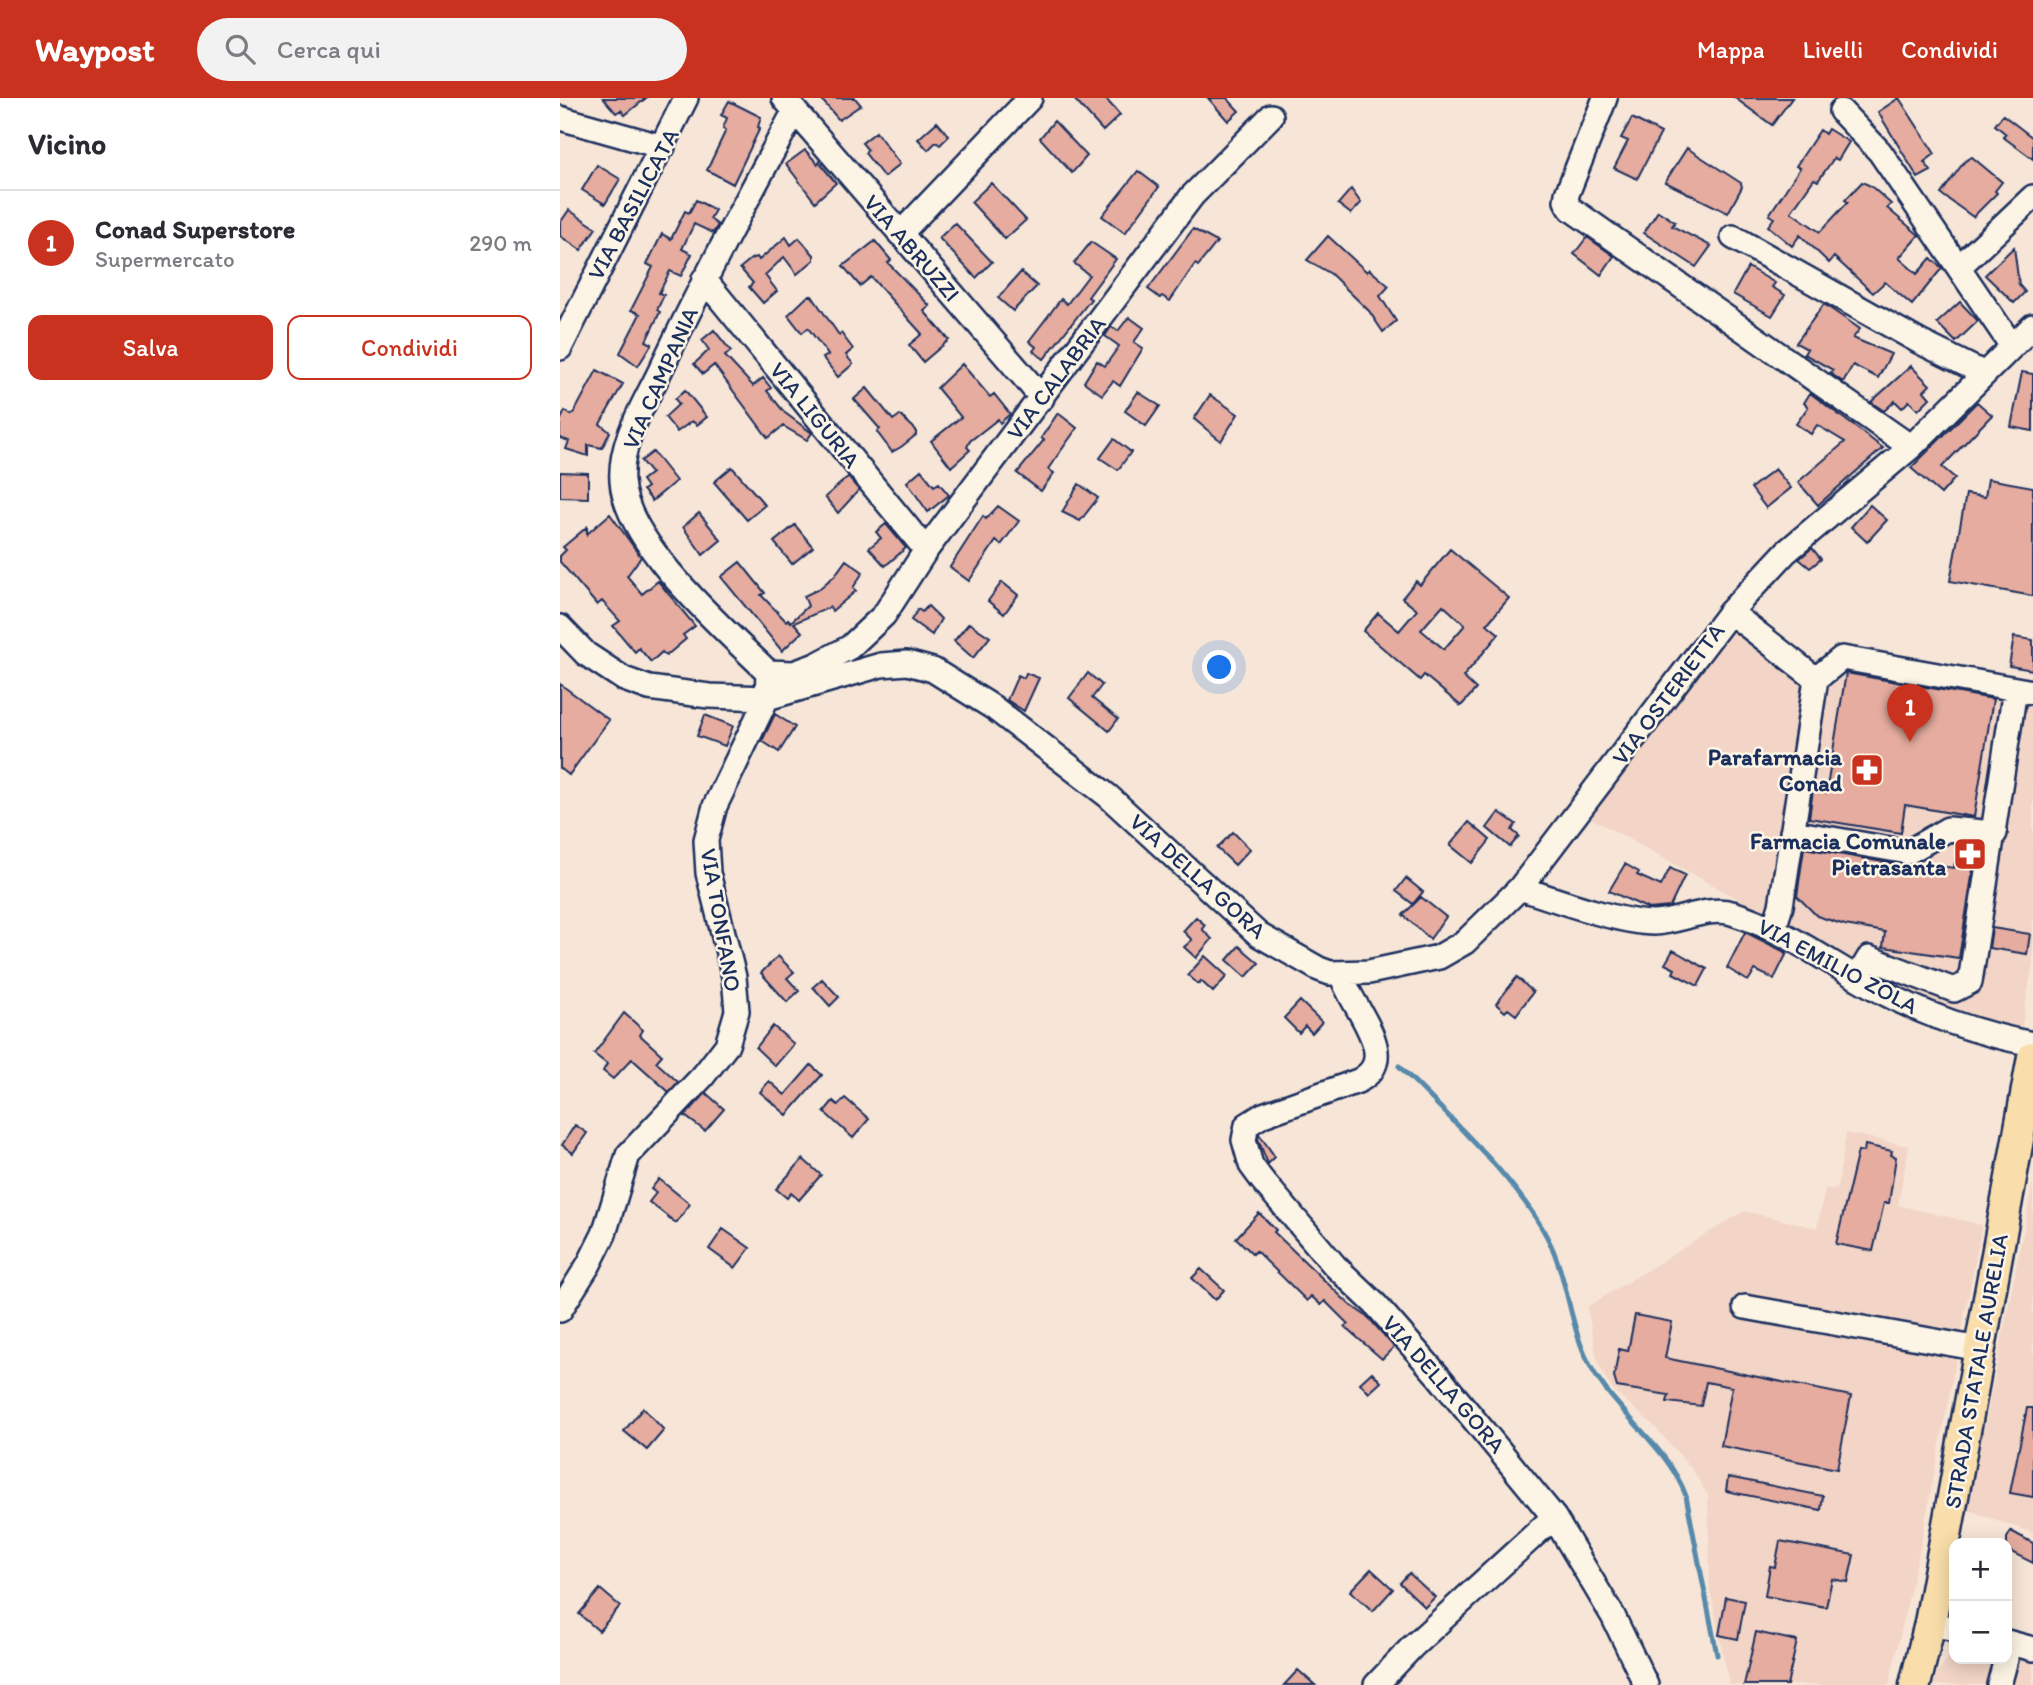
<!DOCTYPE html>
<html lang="it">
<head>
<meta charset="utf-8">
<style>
  :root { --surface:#fff; --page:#f2f2f3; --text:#2b2b33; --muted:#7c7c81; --line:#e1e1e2; --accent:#c8321e }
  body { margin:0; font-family:Itim,sans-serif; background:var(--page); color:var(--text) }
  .controls { position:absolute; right:21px; bottom:21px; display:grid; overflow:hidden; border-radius:14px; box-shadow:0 4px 18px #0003 }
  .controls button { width:63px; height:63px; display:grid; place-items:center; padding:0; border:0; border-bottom:2px solid var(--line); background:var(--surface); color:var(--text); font:35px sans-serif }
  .you { position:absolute; left:660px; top:570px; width:24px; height:24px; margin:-18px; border:5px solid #fff; border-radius:50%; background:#1a73e8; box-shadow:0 0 0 10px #1a73e833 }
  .badge { display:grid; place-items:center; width:46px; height:46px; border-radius:50%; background:var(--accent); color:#fff; font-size:23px; font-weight:700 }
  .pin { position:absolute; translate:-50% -58px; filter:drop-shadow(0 2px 4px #0008) }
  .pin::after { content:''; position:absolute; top:37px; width:24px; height:21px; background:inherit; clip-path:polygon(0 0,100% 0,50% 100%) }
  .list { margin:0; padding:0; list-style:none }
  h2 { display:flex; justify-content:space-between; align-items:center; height:91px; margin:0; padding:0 28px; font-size:30px }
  h2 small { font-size:23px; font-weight:400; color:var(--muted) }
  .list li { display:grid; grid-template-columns:46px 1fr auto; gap:21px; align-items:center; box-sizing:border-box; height:105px; padding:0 28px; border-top:2px solid var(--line) }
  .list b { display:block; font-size:26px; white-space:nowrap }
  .list p { margin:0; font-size:23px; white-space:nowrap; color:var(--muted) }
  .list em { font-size:23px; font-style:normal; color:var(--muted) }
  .actions { display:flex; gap:14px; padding:21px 28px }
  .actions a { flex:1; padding:16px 0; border:2px solid var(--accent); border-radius:14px; text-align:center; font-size:24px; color:var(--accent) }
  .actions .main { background:var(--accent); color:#fff }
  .icon { flex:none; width:38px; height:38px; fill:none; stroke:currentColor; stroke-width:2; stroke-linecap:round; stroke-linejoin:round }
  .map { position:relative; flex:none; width:1473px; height:1587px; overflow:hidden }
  header { display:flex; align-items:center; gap:42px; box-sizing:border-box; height:98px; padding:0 35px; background:var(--accent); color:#fff }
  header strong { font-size:33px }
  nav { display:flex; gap:38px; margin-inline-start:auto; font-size:24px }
  .search { width:490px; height:63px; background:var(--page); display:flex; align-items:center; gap:18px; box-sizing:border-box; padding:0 24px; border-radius:38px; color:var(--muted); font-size:26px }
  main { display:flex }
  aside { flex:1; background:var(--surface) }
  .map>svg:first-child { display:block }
  .built { fill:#f2d5c6 }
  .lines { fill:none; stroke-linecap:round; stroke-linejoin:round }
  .stream { stroke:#5689ab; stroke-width:5 }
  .building { fill:#e5ac9f; stroke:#1b2f5e; stroke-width:2; fill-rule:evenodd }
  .minor-casing { stroke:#1b2f5e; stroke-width:28 }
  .major-casing { stroke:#1b2f5e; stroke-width:35 }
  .minor { stroke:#fcf5e5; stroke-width:23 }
  .major { stroke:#f9deab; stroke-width:30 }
  .labels { text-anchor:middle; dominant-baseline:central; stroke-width:5; stroke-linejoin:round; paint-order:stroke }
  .street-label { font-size:23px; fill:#1b2f5e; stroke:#fcf5e5 }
  .poi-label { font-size:23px; font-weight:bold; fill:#1b2f5e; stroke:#fcf5e5; text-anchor:end }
</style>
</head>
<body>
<header>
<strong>Waypost</strong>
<div class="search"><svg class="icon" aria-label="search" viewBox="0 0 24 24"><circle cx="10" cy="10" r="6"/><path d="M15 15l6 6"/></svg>Cerca qui</div>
<nav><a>Mappa</a><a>Livelli</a><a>Condividi</a></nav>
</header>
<main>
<aside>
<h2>Vicino<small></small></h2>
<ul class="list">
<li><span class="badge">1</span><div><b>Conad Superstore</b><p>Supermercato</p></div><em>290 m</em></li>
</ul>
<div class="actions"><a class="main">Salva</a><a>Condividi</a></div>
</aside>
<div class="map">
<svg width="1473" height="1587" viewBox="0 0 1473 1587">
  <rect width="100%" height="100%" fill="#f7e6d7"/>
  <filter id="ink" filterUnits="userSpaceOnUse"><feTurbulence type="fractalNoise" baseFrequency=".0143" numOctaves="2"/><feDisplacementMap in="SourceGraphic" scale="14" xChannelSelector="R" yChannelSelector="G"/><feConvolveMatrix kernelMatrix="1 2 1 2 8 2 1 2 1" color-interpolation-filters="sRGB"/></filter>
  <g filter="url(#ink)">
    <!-- built -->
    <path class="built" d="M 1170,526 L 1248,584 L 1287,568 L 1435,593 L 1473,608 L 1473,865 L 1461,932 L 1408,917 L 1318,878 L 1027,718 Z
      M 1286,1035 L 1349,1048 L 1338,1107 L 1422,1127 L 1362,1440 L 1329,1587 L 1169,1587 L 1150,1491 L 1148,1398 L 1132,1371 L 1094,1328 L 1051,1290 L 1038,1265 L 1027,1209 L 1184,1113 L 1257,1130 L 1265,1091 L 1277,1092 Z
      M 1473,1084 L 1473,1435 L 1408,1412 Z
      M 1447,1533 L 1473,1539 L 1473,1587 L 1374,1587 L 1377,1575 L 1394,1552 L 1394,1561 L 1447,1561 Z"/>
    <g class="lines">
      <!-- stream -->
      <path class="stream" d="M 839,968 C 885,1015 959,1083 988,1141 C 1009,1182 1009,1231 1032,1271 C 1058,1316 1108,1349 1126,1398 L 1157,1557"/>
    </g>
    <!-- building -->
    <path class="building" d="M 43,0 L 86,0 L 65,17 L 61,12 L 56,15 Z
      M 260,0 L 295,0 L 301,7 L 279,22 Z
      M 513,0 L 545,0 L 560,17 L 543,33 Z
      M 648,0 L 667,0 L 679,13 L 668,23 Z
      M 1175,0 L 1232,0 L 1212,27 Z
      M 1339,0 L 1375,56 L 1364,64 L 1371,73 L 1358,80 L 1318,14 Z
      M 169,3 L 201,19 L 198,29 L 200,30 L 173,86 L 147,72 L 166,32 L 163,30 L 167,20 L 161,17 Z
      M 1443,17 L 1473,40 L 1473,61 L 1443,39 L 1446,36 L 1435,27 Z
      M 1072,20 L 1101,35 L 1077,81 L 1054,70 L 1068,43 L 1061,40 Z
      M 494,23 L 527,58 L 512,75 L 480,40 Z
      M 377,24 L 389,38 L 380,47 L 376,44 L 368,52 L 358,41 Z
      M 1268,31 L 1289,44 L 1278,62 L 1274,60 L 1258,83 L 1254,81 L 1231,114 L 1260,134 L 1288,104 L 1285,102 L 1302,84 L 1311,88 L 1331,106 L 1327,110 L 1359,137 L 1339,160 L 1357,176 L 1371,160 L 1382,170 L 1352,207 L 1325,184 L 1313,195 L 1274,159 L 1269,165 L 1240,137 L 1232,148 L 1208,128 L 1214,120 L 1209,117 L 1240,70 L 1236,68 L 1260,32 L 1265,36 Z
      M 316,34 L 340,66 L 324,79 L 305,55 L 308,52 L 302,45 Z
      M 1127,50 L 1181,85 L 1182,89 L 1168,115 L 1105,84 Z
      M 245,52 L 258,66 L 259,64 L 276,85 L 255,104 L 226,66 Z
      M 1412,59 L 1442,84 L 1435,93 L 1437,95 L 1413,119 L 1381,96 L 1404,64 Z
      M 37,67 L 60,81 L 45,106 L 22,92 Z
      M 578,73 L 599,89 L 565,135 L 542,118 Z
      M 431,85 L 466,122 L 445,141 L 411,104 Z
      M 791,91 L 801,105 L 791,116 L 778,106 Z
      M 136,102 L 155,112 L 150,121 L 158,127 L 153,135 L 134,126 L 122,151 L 132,156 L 121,178 L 110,173 L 99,195 L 104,197 L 97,212 L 100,214 L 86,243 L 92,246 L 78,268 L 60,255 L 80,216 L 71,212 L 93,169 L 87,166 L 102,136 L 111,141 L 125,113 L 129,115 Z
      M 9,112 L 36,130 L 21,152 L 0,138 L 0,125 Z
      M 1098,113 L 1115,124 L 1112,128 L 1151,148 L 1136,169 L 1084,135 Z
      M 395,125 L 432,164 L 416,180 L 379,140 Z
      M 633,131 L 657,144 L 638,168 L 635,166 L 610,203 L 602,198 L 600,200 L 588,191 Z
      M 768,138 L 807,174 L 809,171 L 829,188 L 820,198 L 836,223 L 823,234 L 809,213 L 771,176 L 747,162 Z
      M 226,139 L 231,147 L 239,140 L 254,157 L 254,162 L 237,176 L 224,159 L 205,177 L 217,193 L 203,205 L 189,189 L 193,185 L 180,170 L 191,161 L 197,159 L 199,162 Z
      M 1027,139 L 1054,158 L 1041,177 L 1014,156 Z
      M 315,143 L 331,162 L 328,165 L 370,208 L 364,213 L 389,242 L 363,264 L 349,247 L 362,236 L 311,179 L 300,188 L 283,168 Z
      M 531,144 L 556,161 L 528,199 L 531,201 L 484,261 L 473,253 L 476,249 L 469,243 L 501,201 L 507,206 L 529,177 L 514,165 Z
      M 1454,149 L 1459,187 L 1465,194 L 1454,205 L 1425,177 Z
      M 1188,169 L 1215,185 L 1212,189 L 1225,197 L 1212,218 L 1173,196 Z
      M 461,174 L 477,188 L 453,213 L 438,200 Z
      M 248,198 L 252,198 L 279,237 L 281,235 L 293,251 L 286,257 L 293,266 L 278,279 L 263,260 L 268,257 L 248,230 L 242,235 L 228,217 Z
      M 1400,204 L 1418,223 L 1396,244 L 1377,225 Z
      M 1264,206 L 1300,231 L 1293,240 L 1331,256 L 1318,280 L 1293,267 L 1283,284 L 1270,275 L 1273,272 L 1244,256 L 1247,251 L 1236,245 Z
      M 569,219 L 584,230 L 574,244 L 583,250 L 560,288 L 553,283 L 542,297 L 524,284 L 537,263 L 545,268 L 559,248 L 545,238 L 551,229 L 558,233 Z
      M 154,232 L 171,253 L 165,258 L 193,288 L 203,280 L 211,290 L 207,293 L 225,315 L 252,335 L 247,342 L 223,328 L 208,340 L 154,267 L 143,276 L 134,266 L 149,252 L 142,242 Z
      M 402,266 L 430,299 L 434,296 L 450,316 L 440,325 L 438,321 L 410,343 L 407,349 L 410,352 L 391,369 L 371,343 L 401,319 L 377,290 Z
      M 1351,268 L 1370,287 L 1364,293 L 1370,300 L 1358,312 L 1349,303 L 1342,310 L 1335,303 L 1324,313 L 1311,304 Z
      M 37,272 L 63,286 L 40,326 L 50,334 L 42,350 L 28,347 L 28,358 L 6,351 L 9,343 L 0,340 L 0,323 L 5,313 L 11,317 L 15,313 Z
      M 1462,274 L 1473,276 L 1473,333 L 1451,329 Z
      M 307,290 L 333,322 L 340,317 L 356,332 L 356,337 L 341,349 L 332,354 L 317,334 L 320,331 L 294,301 Z
      M 125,292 L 147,319 L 137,327 L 132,323 L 117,334 L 105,319 L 119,306 L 115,301 Z
      M 578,294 L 600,308 L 586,328 L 565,313 Z
      M 1250,295 L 1323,350 L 1258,407 L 1238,384 L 1285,344 L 1257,327 L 1251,336 L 1236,326 L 1248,309 L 1244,305 Z
      M 650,297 L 678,316 L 661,343 L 634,321 Z
      M 1417,304 L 1432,317 L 1382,369 L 1395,380 L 1381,396 L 1351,370 Z
      M 498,315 L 517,330 L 488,371 L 494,375 L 481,393 L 457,375 L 484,342 L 481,340 Z
      M 554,341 L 571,354 L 558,372 L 540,360 Z
      M 93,354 L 116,383 L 92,403 L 83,392 L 87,389 L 82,382 L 91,375 L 81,363 Z
      M 172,369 L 205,407 L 187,422 L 154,384 Z
      M 1215,371 L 1231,390 L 1206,410 L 1191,390 Z
      M 361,372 L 374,388 L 379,385 L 389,397 L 368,414 L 347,384 Z
      M 0,374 L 28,375 L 28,400 L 0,399 Z
      M 288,379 L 299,392 L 278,415 L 265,399 Z
      M 1428,381 L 1473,389 L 1473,498 L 1390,483 L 1406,396 L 1425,399 Z
      M 519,386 L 538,400 L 520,423 L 502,414 Z
      M 1310,407 L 1327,422 L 1307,444 L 1291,429 Z
      M 438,408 L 459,423 L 441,447 L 436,443 L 409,483 L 390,469 L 423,418 L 426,421 Z
      M 139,415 L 161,442 L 143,457 L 123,429 Z
      M 50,416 L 81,459 L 67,478 L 82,496 L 98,483 L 135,528 L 123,537 L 126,541 L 106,558 L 102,554 L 91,564 L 79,550 L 75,554 L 53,528 L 60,523 L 42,503 L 37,507 L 0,464 L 0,458 L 6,452 L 3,449 L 27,429 L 27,436 Z
      M 326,426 L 346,450 L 325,468 L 309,450 L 321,440 L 316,434 Z
      M 235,427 L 253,449 L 232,466 L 214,444 Z
      M 1252,450 L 1261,461 L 1250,470 L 1239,461 Z
      M 890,451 L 949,500 L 927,526 L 939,536 L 903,579 L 916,591 L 901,608 L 864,577 L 860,582 L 803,533 L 818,515 L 839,533 L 857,512 L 842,500 L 856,483 L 860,487 ZM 883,507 L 905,527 L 884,551 L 861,532 Z
      M 286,462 L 303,474 L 293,490 L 296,493 L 272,513 L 270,509 L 234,525 L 242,534 L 222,553 L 161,479 L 180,464 L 205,495 L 201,497 L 226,523 L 228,521 L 231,524 L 248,508 L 244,498 L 259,491 L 275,477 Z
      M 442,484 L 458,497 L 444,516 L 428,503 Z
      M 368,508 L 381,521 L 372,537 L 351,522 L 358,511 L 362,514 Z
      M 409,525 L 430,539 L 413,560 L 394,543 Z
      M 1454,539 L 1473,542 L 1473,572 L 1449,568 Z
      M 466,575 L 479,580 L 464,613 L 447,602 L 458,577 L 464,580 Z
      M 528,575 L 542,587 L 532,600 L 558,621 L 549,633 L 509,600 Z
      M 1286,575 L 1433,601 L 1414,719 L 1345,707 L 1341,735 L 1249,720 L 1253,692 L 1266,695 Z
      M 0,586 L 49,622 L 9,677 L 0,670 Z
      M 215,616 L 235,629 L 219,654 L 202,643 Z
      M 145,617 L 173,628 L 165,648 L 137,638 Z
      M 939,714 L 956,726 L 952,732 L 959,738 L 950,749 L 927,730 Z
      M 909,724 L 930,742 L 912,765 L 890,747 Z
      M 673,734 L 690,751 L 675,767 L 657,750 Z
      M 1398,746 L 1417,747 L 1399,860 L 1323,849 L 1325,834 L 1285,827 L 1257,818 L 1237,798 L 1244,750 L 1346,768 L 1357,765 L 1394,770 Z
      M 1065,766 L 1079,774 L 1077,777 L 1101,788 L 1110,770 L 1125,777 L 1110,809 L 1089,811 L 1049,793 Z
      M 846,780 L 863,794 L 853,806 L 836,793 Z
      M 861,799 L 886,819 L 870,841 L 843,817 Z
      M 636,819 L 645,827 L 642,831 L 652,841 L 636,860 L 624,849 L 632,842 L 623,833 Z
      M 1432,830 L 1470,836 L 1467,856 L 1429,850 Z
      M 1185,834 L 1227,855 L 1214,881 L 1195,872 L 1188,883 L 1167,870 Z
      M 679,848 L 699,865 L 686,879 L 667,862 Z
      M 1113,852 L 1147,871 L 1138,888 L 1113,875 L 1115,871 L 1105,866 Z
      M 218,858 L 234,874 L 227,880 L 239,893 L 227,904 L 201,875 Z
      M 645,858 L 667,878 L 653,894 L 641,883 L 638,886 L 628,877 Z
      M 957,879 L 973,894 L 956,917 L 948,911 L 945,914 L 936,906 Z
      M 262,881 L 279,899 L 270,908 L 253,889 Z
      M 740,903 L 762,924 L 752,935 L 745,928 L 739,935 L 724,920 Z
      M 64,915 L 83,932 L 80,937 L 102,957 L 96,964 L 118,984 L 109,994 L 72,961 L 53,981 L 43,973 L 47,966 L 34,956 Z
      M 213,928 L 234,946 L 215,968 L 196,950 Z
      M 251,967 L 262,977 L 227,1017 L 200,994 L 209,983 L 225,997 Z
      M 146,995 L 164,1011 L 145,1033 L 125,1018 Z
      M 285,1000 L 309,1021 L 293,1040 L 264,1014 L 273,1003 L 278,1007 Z
      M 15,1027 L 27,1035 L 13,1055 L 2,1047 Z
      M 699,1036 L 715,1059 L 708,1066 L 698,1041 Z
      M 1305,1047 L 1332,1053 L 1331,1057 L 1336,1059 L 1329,1105 L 1324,1105 L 1313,1153 L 1276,1146 L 1298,1053 L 1304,1054 Z
      M 243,1061 L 261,1077 L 239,1102 L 231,1095 L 227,1100 L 216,1091 Z
      M 99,1081 L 130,1106 L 116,1125 L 89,1104 L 96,1095 L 91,1091 Z
      M 699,1115 L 716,1132 L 714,1134 L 789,1206 L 809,1220 L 834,1249 L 822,1261 L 785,1229 L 788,1226 L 765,1203 L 761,1207 L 751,1198 L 747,1203 L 696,1153 L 693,1156 L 676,1140 Z
      M 163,1131 L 190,1150 L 175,1170 L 149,1151 Z
      M 641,1171 L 664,1192 L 655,1202 L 632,1180 Z
      M 1075,1217 L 1112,1224 L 1105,1260 L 1291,1298 L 1277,1371 L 1161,1348 L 1172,1289 L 1146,1284 L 1141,1308 L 1107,1304 L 1109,1297 L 1057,1289 L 1054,1279 L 1059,1251 L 1068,1253 Z
      M 812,1274 L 821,1284 L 809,1295 L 800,1285 Z
      M 83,1310 L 104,1332 L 87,1352 L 64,1333 Z
      M 1467,1310 L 1473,1310 L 1473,1399 L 1450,1395 Z
      M 1168,1379 L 1263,1398 L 1261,1412 L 1166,1393 Z
      M 1451,1433 L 1473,1445 L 1473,1465 L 1447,1452 L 1447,1440 Z
      M 1220,1443 L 1294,1457 L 1288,1484 L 1272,1481 L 1266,1509 L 1205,1498 L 1210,1468 L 1215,1469 Z
      M 811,1471 L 833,1491 L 813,1513 L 790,1493 Z
      M 849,1475 L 875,1499 L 865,1509 L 840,1485 Z
      M 40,1491 L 60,1508 L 39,1533 L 19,1516 Z
      M 1166,1499 L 1185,1503 L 1178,1541 L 1159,1537 Z
      M 1196,1534 L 1237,1543 L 1227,1587 L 1184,1587 Z
      M 738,1572 L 755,1587 L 724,1587 Z"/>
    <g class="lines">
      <defs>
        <path id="minor" d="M 224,0 L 482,300
          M 1045,0 L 1007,96 L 1006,103 L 1011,111 L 1351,349
          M 1281,13 L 1320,54 L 1452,248
          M 0,20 L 103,49
          M 340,136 L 470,0
          M 1173,139 L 1360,244 L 1423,275
          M 1400,168 L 1473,99
          M 144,181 L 366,452
          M 0,250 L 126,0
          M 1170,514 L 1256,581 L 1282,560 L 1473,594
          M 0,529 L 26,556 L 64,581 L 89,590 L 149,598 L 207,600 L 321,567 L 347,565 L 373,572 L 434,610 L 548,698 L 699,837 L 759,871 L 770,875 L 809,874 L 879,859 L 905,844 L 960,790 L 1170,514 L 1226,454 L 1351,349 L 1473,228
          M 208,574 L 234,575 L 256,567 L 290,549 L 324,517 L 366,452 L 632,98 L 711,18
          M 1232,734 L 1348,754 L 1388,731 L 1435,735
          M 960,790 C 993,801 1060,825 1094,825 C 1120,824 1147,808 1172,815 C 1224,831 1266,863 1313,889 C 1361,916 1419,936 1473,946
          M 1214,830 L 1221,808 L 1256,581
          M 781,875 C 789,908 844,960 798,983 L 703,1017 L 687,1027 L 684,1042 L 691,1067 L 702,1082 L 775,1168 L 816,1207 L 879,1279 L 994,1419 L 1053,1518 L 1086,1587
          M 1297,880 L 1309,860 L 1394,892 L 1410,884 L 1455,591
          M 1185,1209 L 1420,1251
          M 0,1212 L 29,1166 L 44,1136 L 68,1057 L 143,978 L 167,947 L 177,913 L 174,879 L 148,775 L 146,742 L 155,708 L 207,600 L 208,574 C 164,531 66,446 62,383 C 59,343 86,304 102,269 C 143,182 189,98 234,14
          M 1370,1525 L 1394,1531
          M 1447,1544 L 1473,1551
          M 816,1587 L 852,1549 L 994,1419
          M 1439,1587 L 1446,1561"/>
        <path id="major" d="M 1355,1587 L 1370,1525 L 1473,959"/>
      </defs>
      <!-- minor casing -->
      <use href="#minor" class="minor-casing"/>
      <!-- major casing -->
      <use href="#major" class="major-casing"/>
      <!-- minor -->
      <use href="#minor" class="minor"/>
      <!-- major -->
      <use href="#major" class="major"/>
    </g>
  </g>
  <!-- icons -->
  <defs>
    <symbol id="pharmacy-square" viewBox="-11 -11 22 22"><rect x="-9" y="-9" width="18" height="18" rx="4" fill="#c8321e" stroke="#fcf5e5"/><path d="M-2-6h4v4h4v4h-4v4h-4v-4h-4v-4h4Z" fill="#fff"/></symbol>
  </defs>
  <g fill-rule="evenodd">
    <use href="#pharmacy-square" x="1288" y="653" width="38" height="38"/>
    <use href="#pharmacy-square" x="1391" y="737" width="38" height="38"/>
  </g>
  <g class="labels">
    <!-- street labels -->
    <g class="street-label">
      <text transform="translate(73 106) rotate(-62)">VIA BASILICATA</text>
      <text transform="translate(352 150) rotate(49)">VIA ABRUZZI</text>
      <text transform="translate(100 280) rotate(-66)">VIA CAMPANIA</text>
      <text transform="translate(496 280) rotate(-53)">VIA CALABRIA</text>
      <text transform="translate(255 317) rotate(51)">VIA LIGURIA</text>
      <text transform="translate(1108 596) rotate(-53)">VIA OSTERIETTA</text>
      <text transform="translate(638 778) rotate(42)">VIA DELLA GORA</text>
      <text transform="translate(161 822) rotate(80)">VIA TONFANO</text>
      <text transform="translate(1278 868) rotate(28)">VIA EMILIO ZOLA</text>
      <text transform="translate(1416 1273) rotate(-80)">STRADA STATALE AURELIA</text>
      <text transform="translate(884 1286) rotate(49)">VIA DELLA GORA</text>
    </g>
    <!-- poi labels -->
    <g class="poi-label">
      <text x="1282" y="659">Parafarmacia<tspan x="1282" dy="26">Conad</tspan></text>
      <text x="1386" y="743">Farmacia Comunale<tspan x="1386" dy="26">Pietrasanta</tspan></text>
    </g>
  </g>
</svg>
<div class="controls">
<button>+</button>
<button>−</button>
</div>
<div class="you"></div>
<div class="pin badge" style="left:1350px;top:644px">1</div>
</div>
</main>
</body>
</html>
